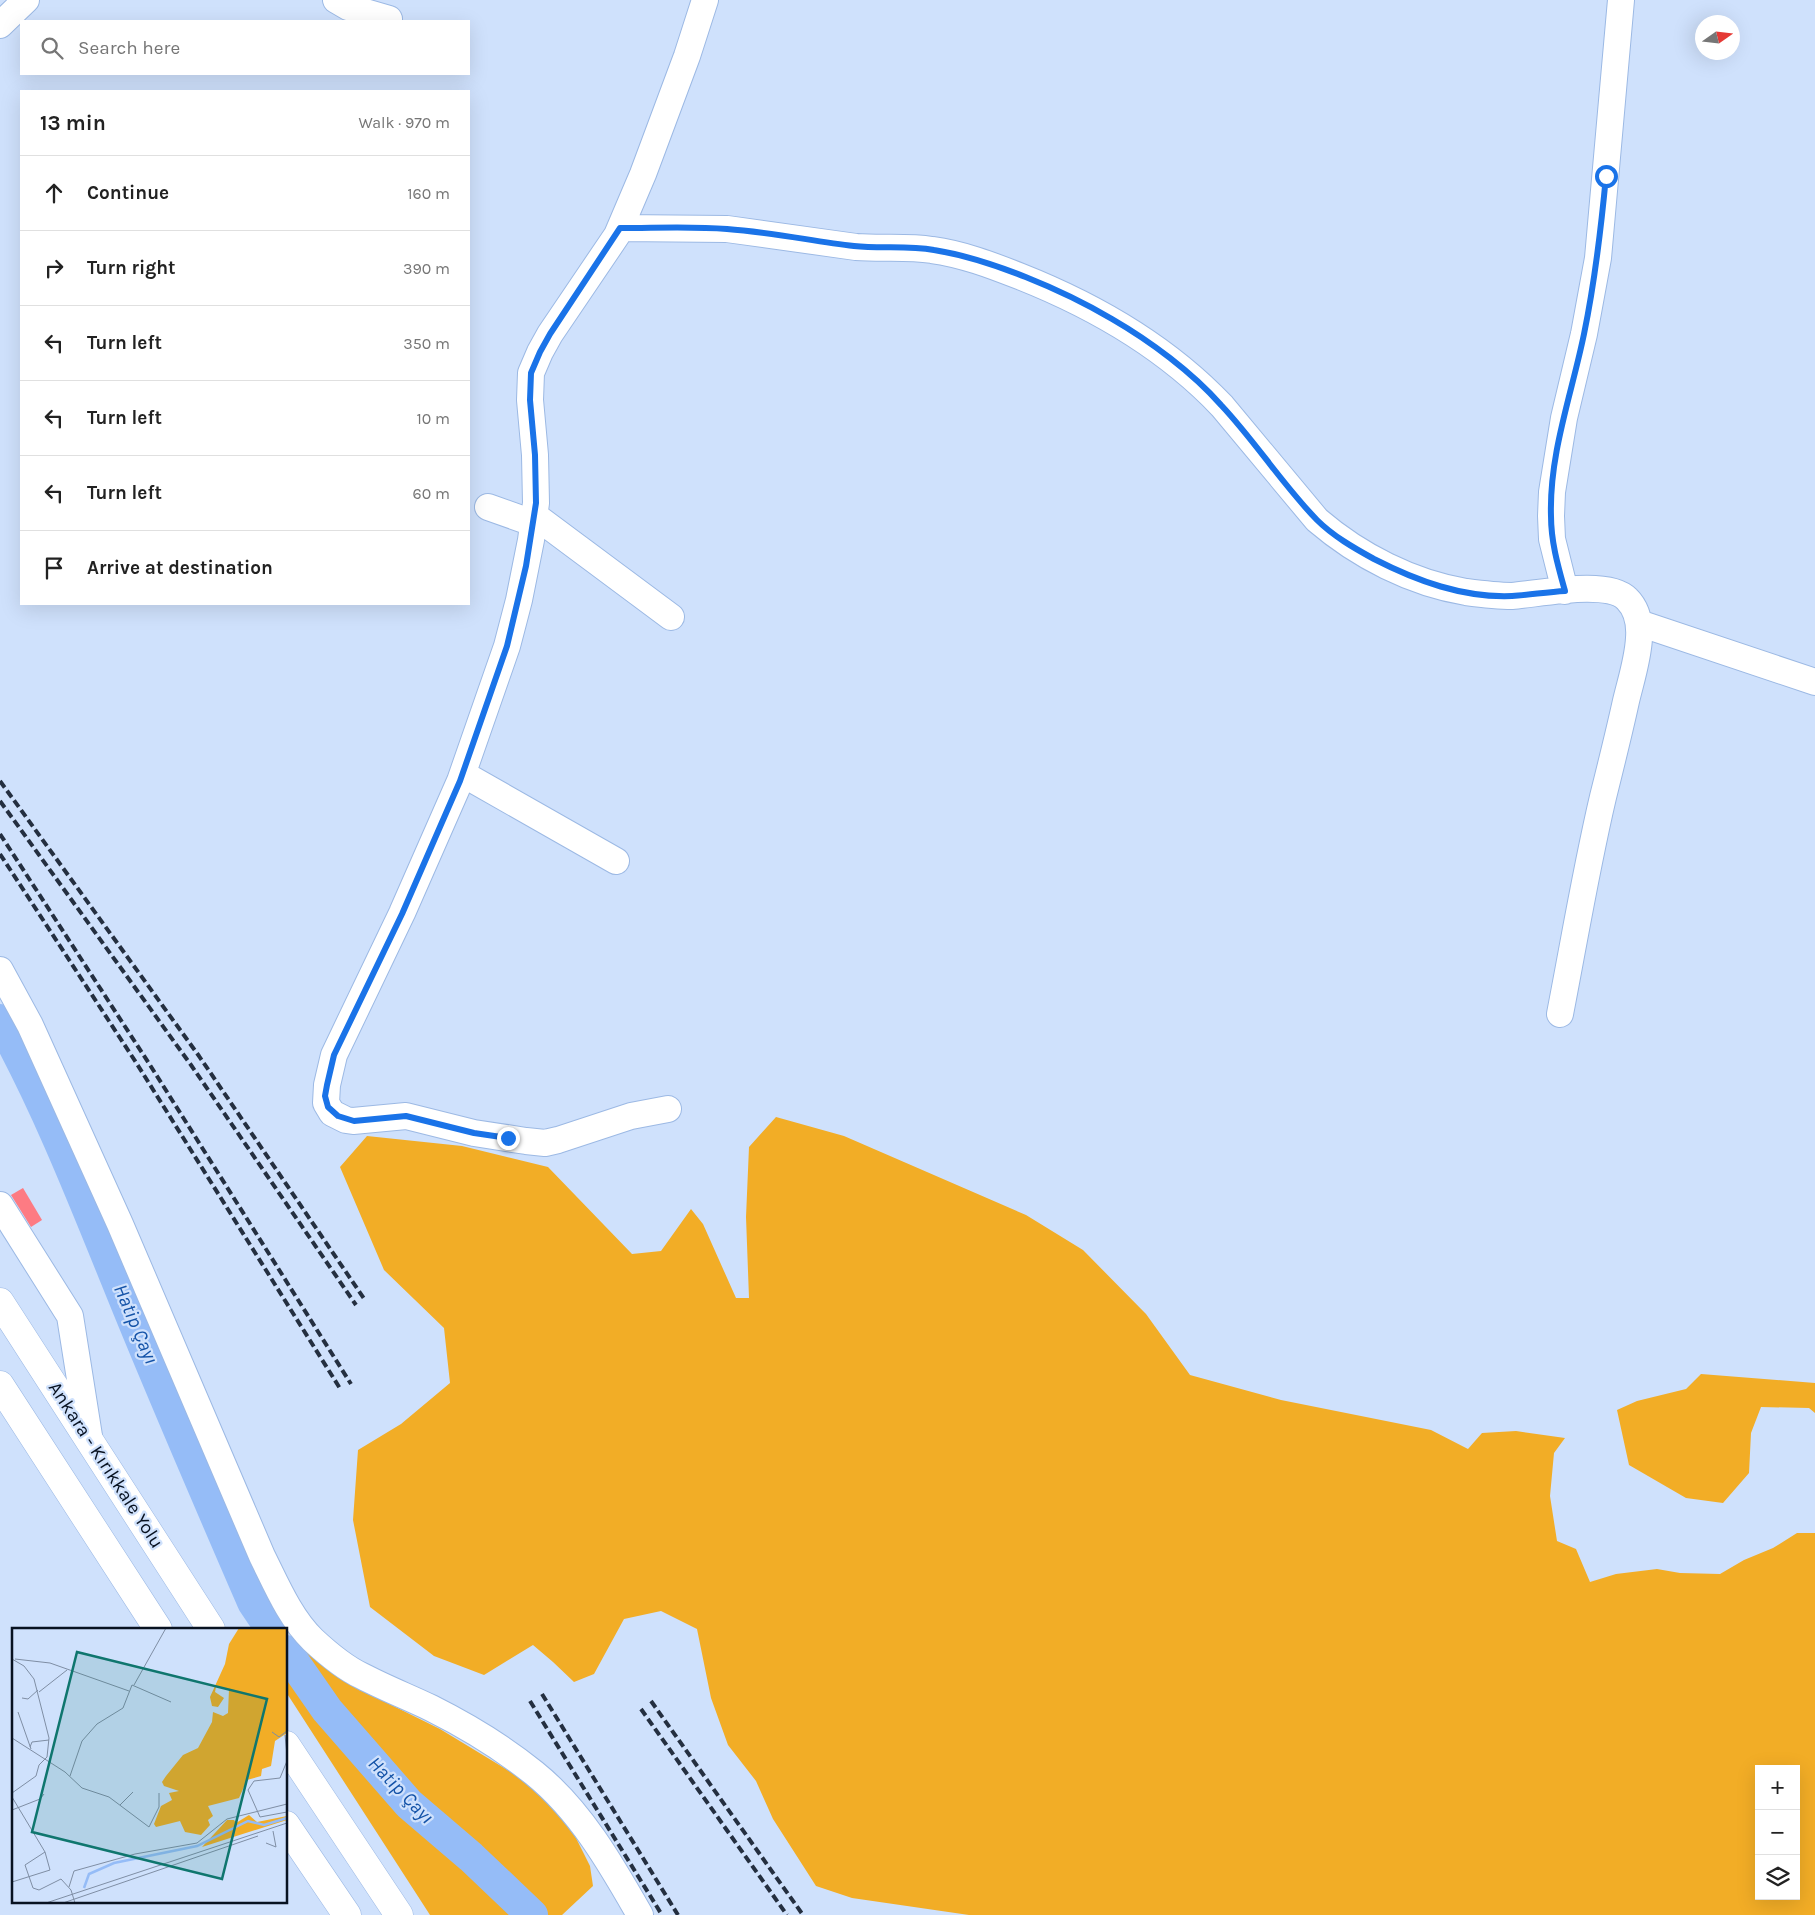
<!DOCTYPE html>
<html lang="en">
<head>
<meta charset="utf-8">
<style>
  :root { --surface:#fff; --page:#f6f6f6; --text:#222; --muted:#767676; --line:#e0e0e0 }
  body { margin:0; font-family:Karla,sans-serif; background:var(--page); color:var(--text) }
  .controls { position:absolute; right:15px; bottom:15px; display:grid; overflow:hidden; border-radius:0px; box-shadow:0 5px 20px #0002 }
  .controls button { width:45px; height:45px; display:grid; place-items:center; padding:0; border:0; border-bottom:1px solid var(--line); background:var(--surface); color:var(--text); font:25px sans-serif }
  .compass { position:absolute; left:1695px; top:15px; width:45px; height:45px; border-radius:50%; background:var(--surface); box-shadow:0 5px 20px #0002; rotate:76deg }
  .stop { position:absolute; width:15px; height:15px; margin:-11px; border:4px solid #1a73e8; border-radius:50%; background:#fff }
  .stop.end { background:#1a73e8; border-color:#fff; box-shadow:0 1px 5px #0008 }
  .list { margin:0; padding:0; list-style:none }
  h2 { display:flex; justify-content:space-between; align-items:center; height:65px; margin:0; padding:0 20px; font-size:21px }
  h2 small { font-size:16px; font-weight:400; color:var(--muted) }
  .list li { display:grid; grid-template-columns:32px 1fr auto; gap:15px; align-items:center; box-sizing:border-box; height:75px; padding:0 20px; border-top:1px solid var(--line) }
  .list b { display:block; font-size:19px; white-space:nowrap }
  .list em { font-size:16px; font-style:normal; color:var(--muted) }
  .icon { flex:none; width:28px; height:28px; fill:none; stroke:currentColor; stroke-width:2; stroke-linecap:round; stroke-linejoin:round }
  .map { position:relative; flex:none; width:1815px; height:1915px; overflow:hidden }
  .search { position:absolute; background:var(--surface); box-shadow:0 5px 20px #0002; left:20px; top:20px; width:450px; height:55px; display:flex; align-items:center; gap:12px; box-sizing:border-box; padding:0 18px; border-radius:0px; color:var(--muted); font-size:19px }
  .panel { position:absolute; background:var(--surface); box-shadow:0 5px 20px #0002; left:20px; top:90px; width:450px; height:515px; border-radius:0px }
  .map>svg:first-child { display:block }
  .green { fill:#f2ad26; fill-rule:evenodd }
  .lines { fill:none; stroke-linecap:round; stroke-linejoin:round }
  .river { stroke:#95bcf7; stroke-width:32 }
  .building { fill:#fd7b83 }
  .minor-casing { stroke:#9cb9e4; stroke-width:28 }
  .highway-casing { stroke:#9cb9e4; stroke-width:29 }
  .minor { stroke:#fff; stroke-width:26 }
  .highway { stroke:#fff; stroke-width:28 }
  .rail { stroke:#242f40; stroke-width:4; stroke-dasharray:8 4; stroke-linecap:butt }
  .route { stroke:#1a73e8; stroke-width:6 }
  .labels { text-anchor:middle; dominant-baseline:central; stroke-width:4.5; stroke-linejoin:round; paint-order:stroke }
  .street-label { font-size:19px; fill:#081221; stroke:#cfe1fc }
  .water-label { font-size:20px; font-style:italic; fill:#1453a8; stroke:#cfe1fc }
  .inset-river { fill:none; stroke:#95bcf7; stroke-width:2.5 }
  .inset-road { fill:none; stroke:#7f8ea4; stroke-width:1 }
  .view { fill:#0f766e; fill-opacity:0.15; stroke:#0f766e; stroke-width:2.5 }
  .inset-edge { fill:none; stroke:#081221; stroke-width:2.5 }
</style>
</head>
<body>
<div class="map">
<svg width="1815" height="1915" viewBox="0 0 1815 1915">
  <rect width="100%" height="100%" fill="#cfe1fc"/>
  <!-- green -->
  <path class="green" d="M 776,1117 L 844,1136 L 1026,1215 L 1083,1250 L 1146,1314 L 1190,1375 L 1281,1400 L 1431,1430 L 1468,1449 L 1482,1433 L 1516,1431 L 1565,1438 L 1554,1453 L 1550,1496 L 1557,1541 L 1576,1549 L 1590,1582 L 1616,1574 L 1657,1569 L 1680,1573 L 1720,1574 L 1744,1560 L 1773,1548 L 1797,1533 L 1815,1533 L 1815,1915 L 969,1915 L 852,1898 L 816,1886 L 773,1819 L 756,1781 L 728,1745 L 711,1698 L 697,1629 L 661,1611 L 624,1619 L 594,1674 L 574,1682 L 553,1662 L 533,1645 L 484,1675 L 434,1656 L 370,1607 L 353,1520 L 358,1450 L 401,1424 L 450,1383 L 444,1328 L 384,1270 L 340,1167 L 367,1136 L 462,1146 L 548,1167 L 632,1254 L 661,1251 L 691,1209 L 703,1224 L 736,1298 L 749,1298 L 746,1217 L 749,1147 ZM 1759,1769 L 1796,1769 L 1796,1896 L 1759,1896 Z
    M 1701,1374 L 1815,1383 L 1815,1413 L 1809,1408 L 1761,1407 L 1751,1433 L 1749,1473 L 1723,1503 L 1686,1498 L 1629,1465 L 1617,1410 L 1637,1401 L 1686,1389 Z
    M 286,1642 L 292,1642 L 353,1686 L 440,1729 L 529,1783 L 570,1826 L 590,1866 L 593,1886 L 562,1915 L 430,1915 L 286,1692 Z"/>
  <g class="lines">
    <!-- river -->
    <path class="river" d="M 0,1020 C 51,1112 89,1212 129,1310 C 169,1408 211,1505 253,1602 L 271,1629
      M 286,1651 L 327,1710 L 409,1804 L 471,1857 L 532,1915"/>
  </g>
  <!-- building -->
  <path class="building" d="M 23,1188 L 42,1220 L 31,1227 L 11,1195 Z"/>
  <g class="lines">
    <defs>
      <path id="minor" d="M 336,0 L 348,7 L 389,19
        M 0,25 L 26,0
        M 620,228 L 727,229 L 856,247 C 882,249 907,246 932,250 C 962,254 991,265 1019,276 C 1095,306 1165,346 1222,406 L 1317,520 C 1359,556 1412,583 1466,592 C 1481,594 1497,596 1512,596 C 1539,594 1608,579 1627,599 C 1637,609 1640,624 1639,638 C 1638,659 1631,680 1626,701 C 1619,733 1611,765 1603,797 C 1586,869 1574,942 1560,1014
        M 488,507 L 533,523
        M 534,515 L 671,617
        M 1565,591 L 1552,539 L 1551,516 L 1552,492 L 1564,418 L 1584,334 L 1598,258 L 1621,0
        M 1639,623 L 1815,682
        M 463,774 L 616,861
        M 0,970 L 30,1025 L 120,1224 L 262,1556 C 276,1584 290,1618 313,1640 C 327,1653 345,1668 362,1676 C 385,1688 408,1697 431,1708 C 467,1726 503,1748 534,1773 C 580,1810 611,1864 640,1915
        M 668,1109 L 631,1116 L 558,1140 L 545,1143 L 526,1141 L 474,1133 L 406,1116 L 353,1121 L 346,1120 L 332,1113 L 326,1103 L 327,1085 L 334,1055 L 402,913 L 460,781 L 507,646 L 519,600 L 531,540 L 536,503 L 535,455 L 530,400 L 531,373 L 540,352 L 550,334 L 617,235 L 643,174 L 687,56 L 705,0
        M 0,1205 L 70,1316 L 89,1436"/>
      <path id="highway" d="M 0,1302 L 211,1629
        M 0,1385 L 158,1629
        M 286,1745 L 399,1915
        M 286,1825 L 347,1915"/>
    </defs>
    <!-- minor casing -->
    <use href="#minor" class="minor-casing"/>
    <!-- highway casing -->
    <use href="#highway" class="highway-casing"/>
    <!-- minor -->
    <use href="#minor" class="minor"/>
    <!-- highway -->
    <use href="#highway" class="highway"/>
    <!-- rail -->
    <path class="rail" d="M 0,781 L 199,1056 L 365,1300
      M 0,801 L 191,1065 L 356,1305
      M 0,834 L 150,1065 L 351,1384
      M 0,854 L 137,1064 L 341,1390
      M 542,1694 L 678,1915
      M 530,1701 L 662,1915
      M 651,1701 L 803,1915
      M 641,1709 L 787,1915"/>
  </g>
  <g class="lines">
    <!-- route -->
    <path class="route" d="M 508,1138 L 474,1133 L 406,1116 L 354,1121 L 338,1116 L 328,1107 L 325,1096 L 327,1085 L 334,1055 L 402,914 L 460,781 L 507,646 L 526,566 L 536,503 L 535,455 L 530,400 L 531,373 L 540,352 L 550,334 L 620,228 C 656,228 692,226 727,229 C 770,232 812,241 854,246 C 881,249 907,245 934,250 C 990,259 1063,290 1112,319 C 1150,341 1192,372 1221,405 C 1255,441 1282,484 1317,520 C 1333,536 1354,548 1374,559 C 1417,581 1463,598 1512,596 C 1529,595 1547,592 1565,591 C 1558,566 1551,542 1551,516 C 1549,454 1572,393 1584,334 C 1595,281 1601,229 1606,176"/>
  </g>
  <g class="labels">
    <!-- street labels -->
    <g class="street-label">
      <text transform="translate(106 1465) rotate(57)">Ankara - Kırıkkale Yolu</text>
    </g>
    <!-- water labels -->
    <g class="water-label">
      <text transform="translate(136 1324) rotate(67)">Hatip Çayı</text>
      <text transform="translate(401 1790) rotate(46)">Hatip Çayı</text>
    </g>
  </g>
  <!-- overview -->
  <g transform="translate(12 1628)">
    <rect width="275" height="275" fill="#cfe1fc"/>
    <path d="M 227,0 L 275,0 L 275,105 L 263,113 L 259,138 L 250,141 L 249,148 L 235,152 L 227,170 L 196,178 L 201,188 L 196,192 L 198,197 L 189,207 L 173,204 L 168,193 L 144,199 L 142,196 L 149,178 L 160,172 L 157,165 L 167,163 L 152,158 L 150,154 L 154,148 L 171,127 L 186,120 L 200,94 L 201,84 L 211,88 L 216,85 L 217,61 L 204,59 L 203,64 L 212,70 L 206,79 L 200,78 L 198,69 L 213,36 L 217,16 ZM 237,187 L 245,194 L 275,188 L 275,192 L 190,219 L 215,192 L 222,192 L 224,195 Z" fill="#f2ad26"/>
    <path class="inset-river" d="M 72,260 L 77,246 L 102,235 L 185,218 L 236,193 L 252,197 L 275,190"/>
    <path class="inset-road" d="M 0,31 L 12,38 L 22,51 L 37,110 L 35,129 L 27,137 L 24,148 L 0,165M 3,31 L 38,35 L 117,63M 122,57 L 154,0M 27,64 L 55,42M 10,70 L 16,71 L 26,62M 6,84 L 19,121M 260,104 L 267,109 L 275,103M 273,107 L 275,127M 0,110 L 53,144 L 70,160 L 97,169 L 137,199 L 147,179 L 147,165M 18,119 L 20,114 L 37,112M 275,133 L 268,150 L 242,153 L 236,162 L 248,189 L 275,184M 58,148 L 70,113 L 85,96 L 111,80 L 120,57 L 159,74M 0,169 L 33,224 L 13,237 L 21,260 L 27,262 L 49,251 L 59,262 L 63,275M 108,177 L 121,164M 0,182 L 28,171 L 32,166M 254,215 L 264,219 L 261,203M 0,254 L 38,242 L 33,224M 57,259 L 62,243 L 123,226 L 185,215 L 215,191 L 275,176M 34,275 L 275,195M 51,275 L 246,208"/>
    <path class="view" d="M 65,24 L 255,71 L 210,251 L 20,204 Z"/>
    <rect width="275" height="275" class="inset-edge"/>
  </g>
</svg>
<div class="controls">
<button>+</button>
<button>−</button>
<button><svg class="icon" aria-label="layers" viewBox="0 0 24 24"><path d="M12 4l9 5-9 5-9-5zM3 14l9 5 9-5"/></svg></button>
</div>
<svg class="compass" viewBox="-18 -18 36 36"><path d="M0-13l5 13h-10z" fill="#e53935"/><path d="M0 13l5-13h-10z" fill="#767676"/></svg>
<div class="stop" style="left:1606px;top:176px"></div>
<div class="stop end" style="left:508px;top:1138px"></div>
<div class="search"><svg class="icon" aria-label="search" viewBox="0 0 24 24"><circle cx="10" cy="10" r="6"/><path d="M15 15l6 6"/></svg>Search here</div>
<section class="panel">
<h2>13 min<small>Walk · 970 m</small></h2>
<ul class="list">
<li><svg class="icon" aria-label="ahead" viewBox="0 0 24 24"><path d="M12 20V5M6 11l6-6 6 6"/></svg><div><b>Continue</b></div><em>160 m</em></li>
<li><svg class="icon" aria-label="right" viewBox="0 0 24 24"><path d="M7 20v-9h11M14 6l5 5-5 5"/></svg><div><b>Turn right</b></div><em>390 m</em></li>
<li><svg class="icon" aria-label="left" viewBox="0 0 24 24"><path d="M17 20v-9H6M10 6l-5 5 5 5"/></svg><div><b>Turn left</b></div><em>350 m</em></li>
<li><svg class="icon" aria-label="left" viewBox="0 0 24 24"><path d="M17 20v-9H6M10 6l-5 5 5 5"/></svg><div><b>Turn left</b></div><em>10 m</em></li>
<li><svg class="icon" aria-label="left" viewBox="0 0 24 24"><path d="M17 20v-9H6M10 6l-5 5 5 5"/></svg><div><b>Turn left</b></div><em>60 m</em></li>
<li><svg class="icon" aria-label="arrive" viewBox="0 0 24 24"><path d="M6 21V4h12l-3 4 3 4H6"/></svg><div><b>Arrive at destination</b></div></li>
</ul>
</section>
</div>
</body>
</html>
